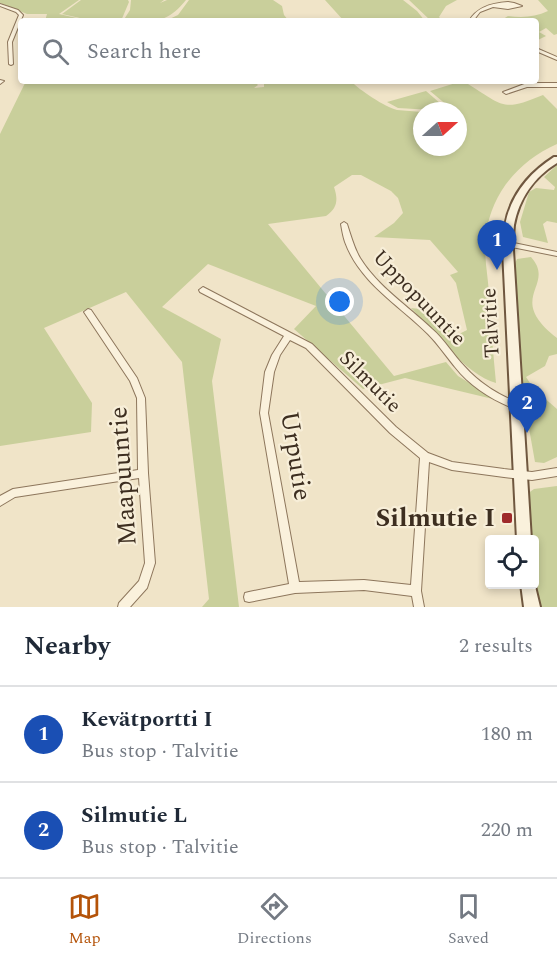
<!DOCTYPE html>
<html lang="en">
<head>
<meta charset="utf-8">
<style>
  :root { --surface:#fff; --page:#f2f2f3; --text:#1f2937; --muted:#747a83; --line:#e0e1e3; --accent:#b45309 }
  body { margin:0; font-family:Spectral,serif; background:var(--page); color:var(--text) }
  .controls { position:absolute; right:18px; bottom:18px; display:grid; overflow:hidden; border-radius:6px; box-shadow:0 3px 9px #0003 }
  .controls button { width:54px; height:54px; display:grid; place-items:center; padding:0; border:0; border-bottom:2px solid var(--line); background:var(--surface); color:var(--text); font:30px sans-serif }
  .compass { position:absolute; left:413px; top:102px; width:54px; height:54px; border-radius:50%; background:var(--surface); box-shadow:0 3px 9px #0003; rotate:69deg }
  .you { position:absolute; left:340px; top:302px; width:21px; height:21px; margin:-15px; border:4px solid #fff; border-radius:50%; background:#1a73e8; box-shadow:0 0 0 9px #1a73e833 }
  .badge { display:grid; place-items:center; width:39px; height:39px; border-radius:50%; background:var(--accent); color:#fff; font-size:20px; font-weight:700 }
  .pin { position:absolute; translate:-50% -50px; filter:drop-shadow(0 2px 3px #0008) }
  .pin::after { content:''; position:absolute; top:32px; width:21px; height:18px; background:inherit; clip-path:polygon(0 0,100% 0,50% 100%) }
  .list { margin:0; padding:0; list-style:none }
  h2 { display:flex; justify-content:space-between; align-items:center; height:78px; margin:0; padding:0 24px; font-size:26px }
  h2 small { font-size:20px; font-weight:400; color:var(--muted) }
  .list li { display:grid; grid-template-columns:39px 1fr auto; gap:18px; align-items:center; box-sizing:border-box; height:96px; padding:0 24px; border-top:2px solid var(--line) }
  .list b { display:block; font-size:22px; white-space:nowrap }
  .list p { margin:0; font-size:20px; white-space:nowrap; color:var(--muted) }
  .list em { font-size:20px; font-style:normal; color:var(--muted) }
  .icon { flex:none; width:33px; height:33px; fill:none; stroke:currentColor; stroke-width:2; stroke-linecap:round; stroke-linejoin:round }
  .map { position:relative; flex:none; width:557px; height:607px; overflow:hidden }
  .search { position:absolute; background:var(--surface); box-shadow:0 3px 9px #0003; left:18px; right:18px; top:18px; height:66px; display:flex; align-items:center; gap:15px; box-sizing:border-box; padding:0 21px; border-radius:6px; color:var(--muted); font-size:22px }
  .sheet { height:270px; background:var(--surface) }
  nav { display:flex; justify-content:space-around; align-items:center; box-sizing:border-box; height:84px; border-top:2px solid var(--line); background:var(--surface); font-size:16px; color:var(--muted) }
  nav a { display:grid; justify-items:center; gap:3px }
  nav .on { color:var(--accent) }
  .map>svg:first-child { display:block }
  .green { fill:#c9cf9b }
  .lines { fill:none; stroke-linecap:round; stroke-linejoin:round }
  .street-casing { stroke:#8d765c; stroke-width:2 }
  .secondary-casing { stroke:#6f573f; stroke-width:4 }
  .street { fill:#faf1dc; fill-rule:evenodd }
  .secondary { fill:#faf1dc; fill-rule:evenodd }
  .poi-dot { fill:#9e2a2b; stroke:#f7eed8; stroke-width:2 }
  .labels { text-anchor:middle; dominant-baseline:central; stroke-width:4.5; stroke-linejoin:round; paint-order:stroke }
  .street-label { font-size:21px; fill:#3d2e20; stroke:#f7eed8 }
  .near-street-label { font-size:26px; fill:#3d2e20; stroke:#f7eed8 }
  .near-poi-label { font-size:26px; font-weight:bold; fill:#3d2e20; stroke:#f7eed8; text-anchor:end }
</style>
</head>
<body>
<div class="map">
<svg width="557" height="607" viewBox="0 0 557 607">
  <rect width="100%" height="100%" fill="#f0e4c8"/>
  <!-- green -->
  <path class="green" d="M 0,0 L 79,0 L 59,14 L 90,21 L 45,21 L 47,14 L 27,14 L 0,3 Z
    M 81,0 L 128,0 L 129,2 L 121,21 L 93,21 L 62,14 Z
    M 131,0 L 164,0 L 160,3 L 167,0 L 186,0 C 166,25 153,21 123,21 L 130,10 Z
    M 189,0 L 273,0 L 282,6 L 284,15 L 289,21 L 165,21 L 178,15 Z
    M 325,0 L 403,0 L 417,11 L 425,21 L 344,21 Z
    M 409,0 L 457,0 L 446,6 L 439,17 L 443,21 L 431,21 Z
    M 538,0 L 557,0 L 557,34 L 554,35 L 546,28 L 539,32 L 546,36 L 536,41 L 536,21 L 500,21 L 508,16 C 523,18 535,17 548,11 Z
    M 26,81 L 254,81 L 258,85 L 254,88 L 264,87 L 264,84 L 272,81 L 351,81 C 359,90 385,107 397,110 C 405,111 414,111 422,112 L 422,147 L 458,147 L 458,111 L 454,111 L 430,91 L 462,81 L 475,81 L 468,84 C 504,106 502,112 543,95 L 557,109 L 557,144 C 519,161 492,192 486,234 C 483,253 488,275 489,294 C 491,324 493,353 496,383 C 465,374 433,331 411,308 L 429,310 L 455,336 L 467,330 L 456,283 L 450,275 L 458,272 L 430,240 L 374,237 L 394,223 L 403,213 L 398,198 L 391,191 L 361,175 L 352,175 L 334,187 C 338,199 338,208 326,216 L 268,224 L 394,376 L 446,362 L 458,376 L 497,400 L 405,378 L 363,389 L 294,329 L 316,306 L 208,264 L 162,307 L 221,339 L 212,381 L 239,607 L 202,607 L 209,599 L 182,362 L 126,292 L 44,328 L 92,403 L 91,432 L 0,446 L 0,134 Z
    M 426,91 L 449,111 L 398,108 L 387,102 Z
    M 557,165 L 557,223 L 547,221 L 543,224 L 548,243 L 523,237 L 520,222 L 529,192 L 536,188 L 554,190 L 555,187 L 544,177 Z
    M 531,257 C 557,286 504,297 557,338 L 557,354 L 549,356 L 545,366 L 526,377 L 534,389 L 557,409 L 557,457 L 544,463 L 535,462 L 522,389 L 514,266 L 517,259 Z
    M 557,486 L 557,607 L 537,607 L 534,540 L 530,539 L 527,494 L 534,489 Z"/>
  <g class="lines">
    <defs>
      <path id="street" d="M 508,2 L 514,3 L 522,6 L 508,9 L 493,7 L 480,12 L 473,21 L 469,21 C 477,7 492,3 508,2 Z
        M 0,4 L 18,10 L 23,15 L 12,42 L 13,64 L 11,65 L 9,64 L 8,42 L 19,15 L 16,12 L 0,6 Z
        M 536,48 L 557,57 L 557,60 L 536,51 Z
        M 0,80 L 4,81 L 0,84 Z
        M 527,83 L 557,83 L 557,87 L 527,87 L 506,94 L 503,92 Z
        M 344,222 L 347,224 C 351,236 354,248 360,258 C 378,287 408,306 432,329 C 445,340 453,355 465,367 C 480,384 498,394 518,403 L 519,405 L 518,407 L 515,409 C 492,400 470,386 455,367 C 446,356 438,344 428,334 C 399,305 360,283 345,242 C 343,236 342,230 341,224 Z
        M 507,242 L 509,242 L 557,252 L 557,256 L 507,246 L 506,244 Z
        M 203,287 L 312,344 L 396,427 L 428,453 L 452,462 L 504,469 L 532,472 L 557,468 L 557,476 L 532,480 L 504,477 L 452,470 L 429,462 L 421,591 L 424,607 L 414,607 L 412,596 L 364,590 L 295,593 L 249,602 L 245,601 L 244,597 L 245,593 L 249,592 L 289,584 L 260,413 L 265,372 L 272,355 L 284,336 L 200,292 L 199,290 ZM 290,340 L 306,348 L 390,433 L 420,458 L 411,585 L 364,580 L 299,582 L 268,413 L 274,372 L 280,355 Z
        M 88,309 L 91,310 L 137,378 L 145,398 L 148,473 L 155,563 L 147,588 L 130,607 L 118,607 L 119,603 L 139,581 L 145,563 L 139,478 L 15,497 L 0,506 L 0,496 L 13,489 L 138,470 L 137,398 L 130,381 L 84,312 Z"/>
      <path id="secondary" d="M 554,157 L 557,157 L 557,163 C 534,177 519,199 514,225 C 513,234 513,242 513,250 L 531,540 L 517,540 L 503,250 C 504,242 503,234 505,226 C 510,196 529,173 554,157 Z
        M 534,582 L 540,607 L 524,607 L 521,584 L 534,584 Z"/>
    </defs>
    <!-- street casing -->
    <use href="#street" class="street-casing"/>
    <!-- secondary casing -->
    <use href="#secondary" class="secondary-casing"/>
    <!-- street -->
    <use href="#street" class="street"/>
    <!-- secondary -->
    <use href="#secondary" class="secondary"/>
  </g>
  <!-- markers -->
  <rect class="poi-dot" x="501" y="512" width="12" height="12" rx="3"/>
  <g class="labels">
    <!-- street labels -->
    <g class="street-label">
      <text transform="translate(419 298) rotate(46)">Uppopuuntie</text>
      <text transform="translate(491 323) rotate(-93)">Talvitie</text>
      <text transform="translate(370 382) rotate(45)">Silmutie</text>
    </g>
    <!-- near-street labels -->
    <g class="near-street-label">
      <text transform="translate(296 456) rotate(81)">Urputie</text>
      <text transform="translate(123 476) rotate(-94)">Maapuuntie</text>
    </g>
    <!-- near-poi labels -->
    <g class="near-poi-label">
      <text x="495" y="518">Silmutie I</text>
    </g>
  </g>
</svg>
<div class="controls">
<button><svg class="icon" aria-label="locate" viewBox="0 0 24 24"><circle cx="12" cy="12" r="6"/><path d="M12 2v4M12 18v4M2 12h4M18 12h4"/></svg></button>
</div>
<svg class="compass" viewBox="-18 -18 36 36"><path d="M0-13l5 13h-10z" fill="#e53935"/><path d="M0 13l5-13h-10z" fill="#747a83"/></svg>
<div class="you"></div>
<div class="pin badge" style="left:497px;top:270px;background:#1a4fb4">1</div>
<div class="pin badge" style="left:527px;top:433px;background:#1a4fb4">2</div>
<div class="search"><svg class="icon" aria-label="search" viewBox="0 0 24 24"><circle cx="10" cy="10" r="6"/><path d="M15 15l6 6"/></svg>Search here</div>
</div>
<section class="sheet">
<h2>Nearby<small>2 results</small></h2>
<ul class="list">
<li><span class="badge" style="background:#1a4fb4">1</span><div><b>Kevätportti I</b><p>Bus stop · Talvitie</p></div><em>180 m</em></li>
<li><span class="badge" style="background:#1a4fb4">2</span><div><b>Silmutie L</b><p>Bus stop · Talvitie</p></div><em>220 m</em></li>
</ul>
</section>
<nav>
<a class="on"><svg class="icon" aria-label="map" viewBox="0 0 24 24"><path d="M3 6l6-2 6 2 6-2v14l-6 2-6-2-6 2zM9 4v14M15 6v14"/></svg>Map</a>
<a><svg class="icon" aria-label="directions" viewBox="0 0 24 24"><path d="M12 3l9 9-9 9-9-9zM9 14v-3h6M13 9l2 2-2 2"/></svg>Directions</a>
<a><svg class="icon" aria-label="saved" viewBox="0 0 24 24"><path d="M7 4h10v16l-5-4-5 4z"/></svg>Saved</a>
</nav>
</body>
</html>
